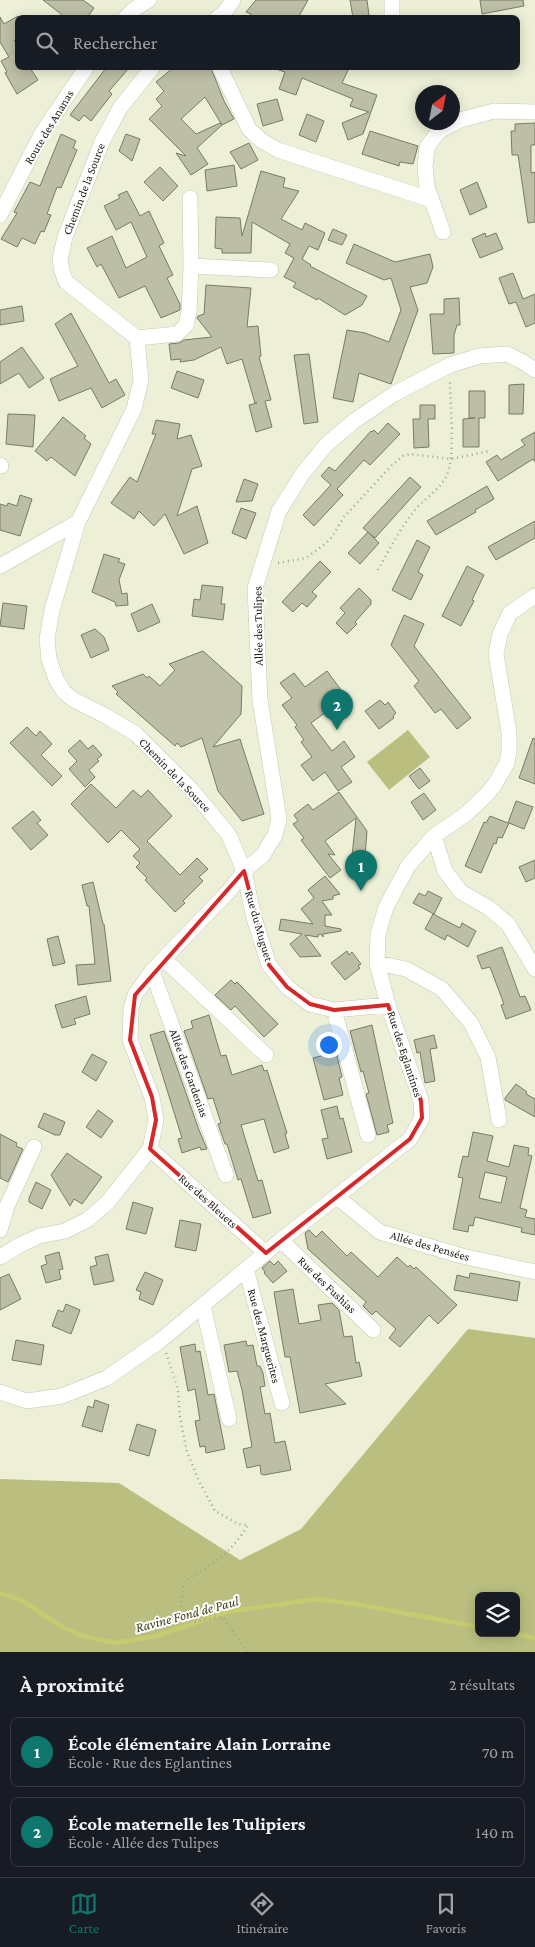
<!DOCTYPE html>
<html lang="fr">
<head>
<meta charset="utf-8">
<style>
  :root { --surface:#171b24; --page:#242831; --text:#f1f3f6; --muted:#9ea1a6; --line:#363941; --accent:#0f766e }
  body { margin:0; font-family:"Crimson Pro",serif; background:var(--page); color:var(--text) }
  .controls { position:absolute; right:15px; bottom:15px; display:grid; overflow:hidden; border-radius:8px; box-shadow:0 2px 12px #0003 }
  .controls button { width:45px; height:45px; display:grid; place-items:center; padding:0; border:0; border-bottom:1px solid var(--line); background:var(--surface); color:var(--text); font:25px sans-serif }
  .compass { position:absolute; left:415px; top:85px; width:45px; height:45px; border-radius:50%; background:var(--surface); box-shadow:0 2px 12px #0003; rotate:32deg }
  .you { position:absolute; left:328px; top:1044px; width:18px; height:18px; margin:-12px; border:4px solid #fff; border-radius:50%; background:#1a73e8; box-shadow:0 0 0 8px #1a73e833 }
  .badge { display:grid; place-items:center; width:32px; height:32px; border-radius:50%; background:var(--accent); color:#fff; font-size:16px; font-weight:700 }
  .pin { position:absolute; translate:-50% -41px; filter:drop-shadow(0 1px 2px #0008) }
  .pin::after { content:''; position:absolute; top:26px; width:18px; height:15px; background:inherit; clip-path:polygon(0 0,100% 0,50% 100%) }
  .list { margin:0; padding:0; list-style:none }
  h2 { display:flex; justify-content:space-between; align-items:center; height:65px; margin:0; padding:0 20px; font-size:21px }
  h2 small { font-size:16px; font-weight:400; color:var(--muted) }
  .list li { display:grid; grid-template-columns:32px 1fr auto; gap:15px; align-items:center; box-sizing:border-box; height:70px; margin:0 10px 10px; padding:0 10px; border:1px solid var(--line); border-radius:8px }
  .list b { display:block; font-size:19px; white-space:nowrap }
  .list p { margin:0; font-size:16px; white-space:nowrap; color:var(--muted) }
  .list em { font-size:16px; font-style:normal; color:var(--muted) }
  .icon { flex:none; width:28px; height:28px; fill:none; stroke:currentColor; stroke-width:2; stroke-linecap:round; stroke-linejoin:round }
  .map { position:relative; flex:none; width:535px; height:1652px; overflow:hidden }
  .search { position:absolute; background:var(--surface); box-shadow:0 2px 12px #0003; left:15px; right:15px; top:15px; height:55px; display:flex; align-items:center; gap:12px; box-sizing:border-box; padding:0 18px; border-radius:8px; color:var(--muted); font-size:19px }
  .sheet { height:225px; background:var(--surface) }
  nav { display:flex; justify-content:space-around; align-items:center; box-sizing:border-box; height:70px; border-top:1px solid var(--line); background:var(--surface); font-size:14px; color:var(--muted) }
  nav a { display:grid; justify-items:center; gap:2px }
  nav .on { color:var(--accent) }
  .map>svg:first-child { display:block }
  .green { fill:#babf80; fill-rule:evenodd }
  .lines { fill:none; stroke-linecap:round; stroke-linejoin:round }
  .stream { stroke:#c5cb6e; stroke-width:4.5 }
  .building { fill:#bcbea6; stroke:#797b64; fill-rule:evenodd }
  .minor-casing { stroke:#c6c8b0; stroke-width:16 }
  .path { stroke:#a1a390; stroke-width:2.5; stroke-dasharray:1 4; stroke-linecap:butt }
  .minor { stroke:#fff; stroke-width:15 }
  .marked { fill:none; stroke:#d62828; stroke-width:4; stroke-linejoin:round }
  .labels { text-anchor:middle; dominant-baseline:central; stroke-width:4; stroke-linejoin:round; paint-order:stroke }
  .street-label { font-size:12px; fill:#1e1f16; stroke:#fff }
  .water-label { font-size:14px; font-style:italic; fill:#42451e; stroke:#fff }
</style>
</head>
<body>
<div class="map">
<svg width="535" height="1652" viewBox="0 0 535 1652">
  <rect width="100%" height="100%" fill="#edf0d7"/>
  <!-- green -->
  <path class="green" d="M 408,730 L 430,757 L 389,790 L 367,762 Z
    M 468,1329 L 535,1338 L 535,1652 L 0,1652 L 0,1479 L 119,1483 L 240,1560 L 301,1529 ZM 479,1596 L 516,1596 L 516,1633 L 479,1633 Z"/>
  <g class="lines">
    <!-- stream -->
    <path class="stream" d="M 0,1593 L 21,1600 L 62,1627 L 83,1636 L 116,1643 L 156,1636 L 227,1612 L 317,1599 L 355,1604 L 479,1627
      M 512,1633 L 535,1638"/>
  </g>
  <!-- building -->
  <path class="building" d="M 43,0 L 83,0 L 94,8 L 87,18 L 66,18 Z
    M 256,0 L 308,0 L 298,18 L 250,18 L 251,14 L 246,12 Z
    M 350,0 L 367,0 L 369,15 L 353,18 Z
    M 480,0 L 523,0 L 524,6 L 482,14 Z
    M 18,16 L 18,43 L 14,40 L 18,46 L 18,68 L 30,68 L 38,80 L 17,94 L 5,73 L 7,72 L 1,61 L 9,57 L 0,42 L 0,17 L 4,24 Z
    M 106,68 L 129,68 L 109,91 L 112,94 L 91,121 L 84,115 L 79,121 L 70,115 Z
    M 173,68 L 211,68 L 224,101 L 234,119 L 222,125 L 205,97 L 181,119 L 196,134 L 220,123 L 222,125 L 197,148 L 208,164 L 191,175 L 176,153 L 186,156 L 149,119 L 162,106 L 156,99 L 164,91 L 156,82 Z
    M 277,68 L 349,68 L 342,83 L 377,95 L 363,134 L 348,140 L 342,123 L 369,112 L 350,106 L 353,99 L 302,78 L 296,95 L 279,89 L 285,72 L 276,69 Z
    M 277,99 L 283,120 L 263,126 L 257,104 Z
    M 307,114 L 324,121 L 316,142 L 299,135 Z
    M 535,123 L 535,145 L 531,145 L 531,173 L 535,172 L 535,222 L 528,223 L 518,155 L 512,155 L 511,131 L 515,131 L 515,124 Z
    M 370,131 L 418,146 L 413,164 L 400,162 L 399,166 L 362,154 Z
    M 61,134 L 76,141 L 73,148 L 77,150 L 61,188 L 57,187 L 47,214 L 51,215 L 44,232 L 41,231 L 35,244 L 22,238 L 17,247 L 1,239 L 17,213 L 14,212 L 30,182 L 40,186 Z
    M 126,134 L 140,139 L 132,161 L 119,151 Z
    M 249,143 L 258,160 L 241,169 L 230,152 Z
    M 234,165 L 237,186 L 207,191 L 205,170 Z
    M 160,167 L 178,186 L 163,201 L 144,182 Z
    M 261,171 L 285,178 L 283,187 L 299,191 L 281,219 L 302,230 L 305,223 L 325,233 L 318,250 L 309,246 L 302,259 L 311,265 L 310,266 L 367,296 L 362,305 L 345,315 L 318,298 L 317,300 L 293,287 L 296,283 L 284,277 L 294,258 L 285,253 L 290,244 L 252,222 L 251,253 L 222,253 L 222,249 L 215,248 L 216,217 L 240,218 L 242,236 Z
    M 477,182 L 487,207 L 470,215 L 460,190 Z
    M 127,191 L 140,216 L 149,211 L 164,243 L 159,246 L 173,275 L 167,278 L 180,304 L 180,310 L 161,318 L 145,286 L 119,298 L 101,264 L 97,267 L 87,248 L 112,236 L 126,268 L 147,257 L 131,222 L 116,230 L 104,206 L 120,198 L 118,195 Z
    M 333,229 L 347,235 L 342,245 L 328,240 Z
    M 485,233 L 486,237 L 496,233 L 503,249 L 480,258 L 472,239 Z
    M 354,244 L 395,262 L 430,254 L 433,267 L 427,283 L 410,287 L 418,310 L 391,384 L 359,373 L 353,402 L 333,398 L 347,330 L 365,333 L 389,342 L 401,310 L 391,278 L 384,280 L 346,263 Z
    M 513,273 L 523,299 L 535,294 L 535,323 L 526,327 L 516,302 L 509,304 L 499,278 Z
    M 206,285 L 251,288 L 247,327 L 258,326 L 261,356 L 259,357 L 271,400 L 265,401 L 272,427 L 256,432 L 249,405 L 257,403 L 255,403 L 242,359 L 227,364 L 221,347 L 194,360 L 180,362 L 181,359 L 171,360 L 169,344 L 179,343 L 184,340 L 212,337 L 197,318 L 198,316 L 204,314 Z
    M 459,298 L 460,325 L 457,325 L 454,335 L 454,353 L 433,354 L 430,314 L 444,314 L 444,299 Z
    M 22,306 L 24,321 L 0,325 L 0,310 Z
    M 71,313 L 109,383 L 116,379 L 125,395 L 102,408 L 91,388 L 59,401 L 50,379 L 78,366 L 55,324 Z
    M 22,347 L 44,378 L 29,388 L 19,373 L 0,384 L 0,362 Z
    M 309,354 L 318,422 L 304,424 L 294,355 Z
    M 177,371 L 204,380 L 198,398 L 171,388 Z
    M 524,384 L 523,414 L 509,414 L 509,385 Z
    M 469,391 L 485,391 L 485,418 L 479,418 L 479,447 L 463,447 L 463,419 L 475,418 L 469,418 Z
    M 420,405 L 435,405 L 435,419 L 428,419 L 429,447 L 414,448 L 413,419 L 420,419 Z
    M 8,414 L 35,415 L 33,447 L 6,444 Z
    M 63,417 L 86,436 L 84,438 L 91,444 L 75,476 L 51,457 L 47,461 L 35,451 Z
    M 156,420 L 180,424 L 177,439 L 191,435 L 202,466 L 192,469 L 177,516 L 197,506 L 208,543 L 184,554 L 165,514 L 154,526 L 139,511 L 134,519 L 111,503 L 130,477 L 137,482 L 156,434 L 152,434 Z
    M 388,423 L 400,434 L 370,465 L 364,460 L 337,489 L 343,495 L 314,526 L 303,515 L 331,485 L 321,476 L 329,467 L 335,471 L 371,431 L 372,432 L 374,430 L 378,434 Z
    M 535,432 L 535,462 L 533,459 L 498,481 L 486,462 L 497,455 L 501,460 L 525,445 L 521,440 Z
    M 410,477 L 421,487 L 375,538 L 363,528 Z
    M 244,479 L 258,484 L 252,501 L 236,502 Z
    M 487,486 L 494,499 L 475,510 L 476,512 L 436,535 L 427,521 Z
    M 20,495 L 32,499 L 20,536 L 0,530 L 0,504 L 7,506 L 8,503 L 17,506 Z
    M 241,508 L 256,513 L 246,539 L 232,533 Z
    M 535,521 L 535,538 L 496,560 L 488,547 Z
    M 368,532 L 379,543 L 360,564 L 348,553 Z
    M 417,540 L 430,547 L 418,572 L 423,575 L 411,600 L 392,590 Z
    M 104,554 L 120,559 L 118,562 L 125,564 L 119,580 L 122,594 L 127,593 L 128,605 L 116,606 L 115,602 L 92,592 Z
    M 320,561 L 331,572 L 312,592 L 317,596 L 307,607 L 302,603 L 293,612 L 282,602 Z
    M 467,566 L 484,575 L 472,600 L 474,601 L 461,626 L 442,616 Z
    M 202,585 L 223,587 L 221,604 L 225,604 L 223,620 L 192,616 L 194,599 L 200,600 Z
    M 359,588 L 371,600 L 371,604 L 355,622 L 357,624 L 347,634 L 336,623 L 345,613 L 340,608 Z
    M 3,603 L 27,606 L 24,629 L 0,626 Z
    M 152,604 L 160,622 L 138,632 L 131,614 Z
    M 404,615 L 424,624 L 414,646 L 471,718 L 457,729 L 441,709 L 435,713 L 414,686 L 419,681 L 391,645 Z
    M 95,629 L 104,637 L 109,650 L 91,658 L 81,635 Z
    M 203,651 L 242,686 L 241,714 L 213,747 L 240,739 L 264,814 L 242,821 L 218,791 L 202,738 L 181,747 L 177,743 L 175,746 L 116,694 L 118,692 L 112,686 L 143,674 L 147,678 L 149,676 L 160,686 L 175,670 L 169,664 Z
    M 327,671 L 344,694 L 334,701 L 337,704 L 311,723 L 332,751 L 344,741 L 355,757 L 341,767 L 352,782 L 338,791 L 325,772 L 313,781 L 301,765 L 312,757 L 301,742 L 304,740 L 295,727 L 297,725 L 282,705 L 292,698 L 280,683 L 294,673 L 305,687 Z
    M 380,700 L 385,705 L 388,702 L 396,713 L 393,716 L 394,718 L 379,729 L 365,711 Z
    M 27,727 L 36,736 L 40,731 L 52,744 L 41,755 L 62,776 L 52,786 L 10,743 Z
    M 533,738 L 535,739 L 535,784 L 519,778 Z
    M 80,740 L 88,749 L 93,745 L 102,755 L 97,759 L 99,761 L 89,770 L 95,777 L 85,787 L 69,769 L 77,761 L 68,751 Z
    M 420,768 L 430,781 L 419,789 L 409,776 Z
    M 91,784 L 116,808 L 133,790 L 141,797 L 148,790 L 172,816 L 147,841 L 180,875 L 197,858 L 208,869 L 199,877 L 203,881 L 183,901 L 185,903 L 175,912 L 145,880 L 147,878 L 136,867 L 140,863 L 133,856 L 140,849 L 121,830 L 108,843 L 71,804 Z
    M 339,792 L 367,831 L 365,857 L 352,856 L 356,818 L 325,841 L 335,855 L 328,854 L 341,870 L 330,878 L 301,840 L 304,838 L 293,824 L 298,821 L 294,815 L 308,804 L 313,810 Z
    M 424,793 L 436,810 L 423,820 L 411,802 Z
    M 516,801 L 533,807 L 524,829 L 509,823 L 502,838 L 498,837 L 496,844 L 494,843 L 481,873 L 465,866 L 484,822 L 486,823 L 490,816 L 508,823 Z
    M 33,811 L 41,820 L 37,823 L 48,835 L 31,850 L 12,828 Z
    M 535,860 L 535,878 L 526,882 L 519,867 Z
    M 325,876 L 340,894 L 333,896 L 333,899 L 322,901 L 332,915 L 325,915 L 325,926 L 341,929 L 341,931 L 323,934 L 323,937 L 321,934 L 318,935 L 318,937 L 305,935 L 321,956 L 300,957 L 290,944 L 302,934 L 279,930 L 281,919 L 313,924 L 301,909 L 314,898 L 308,890 Z
    M 93,882 L 103,924 L 104,924 L 111,981 L 78,985 L 76,965 L 95,964 L 89,906 L 87,906 L 82,885 Z
    M 428,891 L 442,898 L 434,914 L 413,903 L 419,893 L 425,896 Z
    M 433,914 L 460,928 L 462,923 L 476,931 L 468,947 L 447,935 L 445,940 L 425,929 Z
    M 58,936 L 65,963 L 53,966 L 47,939 Z
    M 502,947 L 520,997 L 525,996 L 531,1010 L 506,1019 L 501,1005 L 504,1004 L 490,967 L 482,969 L 477,956 Z
    M 347,951 L 349,955 L 352,952 L 361,964 L 358,966 L 360,968 L 345,980 L 331,963 Z
    M 231,980 L 235,984 L 237,982 L 278,1024 L 264,1037 L 235,1006 L 231,1010 L 215,995 Z
    M 86,996 L 90,1014 L 74,1019 L 76,1024 L 62,1028 L 55,1005 Z
    M 209,1015 L 221,1056 L 226,1055 L 232,1075 L 262,1065 L 264,1071 L 267,1070 L 287,1133 L 285,1134 L 289,1148 L 274,1153 L 264,1119 L 241,1125 L 258,1181 L 262,1180 L 271,1213 L 253,1218 L 241,1179 L 238,1180 L 227,1144 L 225,1144 L 218,1124 L 221,1123 L 213,1098 L 208,1099 L 184,1031 L 193,1028 L 191,1021 Z
    M 372,1025 L 393,1123 L 387,1125 L 389,1132 L 377,1135 L 366,1094 L 369,1093 L 363,1071 L 361,1072 L 350,1031 Z
    M 164,1031 L 199,1130 L 207,1149 L 201,1150 L 200,1147 L 182,1153 L 178,1139 L 182,1138 L 150,1035 Z
    M 434,1035 L 437,1048 L 430,1049 L 435,1081 L 425,1083 L 420,1052 L 417,1053 L 414,1040 Z
    M 336,1052 L 342,1077 L 339,1078 L 343,1095 L 324,1100 L 313,1058 Z
    M 92,1054 L 107,1062 L 96,1081 L 82,1072 Z
    M 516,1084 L 527,1092 L 526,1094 L 535,1099 L 535,1117 L 505,1100 L 505,1098 Z
    M 337,1106 L 340,1119 L 343,1118 L 352,1152 L 327,1159 L 322,1139 L 328,1138 L 321,1110 Z
    M 98,1110 L 113,1121 L 101,1138 L 86,1127 Z
    M 44,1113 L 65,1122 L 60,1135 L 55,1135 L 38,1127 Z
    M 473,1132 L 493,1136 L 487,1161 L 509,1167 L 514,1145 L 529,1148 L 528,1155 L 532,1156 L 520,1208 L 527,1210 L 525,1217 L 535,1219 L 535,1235 L 521,1232 L 522,1228 L 475,1217 L 473,1226 L 469,1225 L 468,1232 L 453,1229 L 463,1178 L 458,1177 L 463,1156 L 468,1157 ZM 485,1172 L 507,1177 L 501,1203 L 479,1198 Z
    M 0,1134 L 17,1143 L 16,1146 L 23,1149 L 8,1182 L 0,1178 Z
    M 67,1153 L 102,1177 L 82,1204 L 74,1199 L 70,1206 L 51,1175 Z
    M 36,1182 L 51,1190 L 42,1209 L 29,1202 L 29,1198 Z
    M 133,1202 L 153,1208 L 146,1234 L 126,1229 Z
    M 180,1220 L 201,1224 L 196,1251 L 175,1247 Z
    M 309,1230 L 316,1237 L 322,1231 L 347,1256 L 351,1252 L 378,1277 L 397,1257 L 408,1267 L 410,1265 L 414,1269 L 416,1267 L 457,1305 L 438,1324 L 429,1315 L 400,1347 L 389,1338 L 396,1329 L 376,1311 L 372,1315 L 363,1306 L 366,1302 L 308,1249 L 305,1233 Z
    M 59,1252 L 63,1269 L 59,1270 L 61,1279 L 46,1283 L 41,1266 L 47,1264 L 45,1256 Z
    M 108,1254 L 114,1281 L 94,1285 L 90,1267 L 97,1265 L 95,1257 Z
    M 270,1261 L 274,1265 L 278,1261 L 287,1271 L 273,1283 L 264,1273 L 265,1272 L 262,1268 Z
    M 145,1272 L 163,1280 L 153,1305 L 139,1299 L 141,1292 L 136,1290 Z
    M 470,1273 L 520,1282 L 517,1301 L 454,1290 L 457,1275 L 469,1278 Z
    M 9,1274 L 21,1299 L 0,1310 L 0,1278 Z
    M 293,1289 L 299,1324 L 321,1320 L 318,1305 L 332,1303 L 339,1310 L 344,1337 L 352,1336 L 356,1363 L 359,1362 L 362,1376 L 325,1384 L 346,1404 L 300,1413 L 290,1357 L 285,1357 L 274,1292 Z
    M 66,1304 L 80,1310 L 71,1334 L 52,1326 L 58,1310 L 63,1312 Z
    M 16,1340 L 44,1345 L 41,1365 L 12,1360 Z
    M 246,1341 L 247,1346 L 253,1345 L 257,1366 L 260,1366 L 263,1373 L 265,1386 L 260,1387 L 265,1414 L 270,1413 L 275,1443 L 285,1441 L 291,1470 L 264,1475 L 261,1474 L 260,1465 L 247,1468 L 243,1449 L 252,1447 L 242,1390 L 237,1371 L 229,1372 L 224,1345 Z
    M 195,1344 L 196,1352 L 200,1351 L 208,1395 L 214,1394 L 225,1449 L 206,1453 L 205,1446 L 200,1447 L 195,1421 L 200,1420 L 195,1389 L 188,1391 L 180,1347 Z
    M 95,1400 L 109,1405 L 102,1432 L 82,1426 L 88,1406 L 93,1408 Z
    M 137,1424 L 156,1430 L 149,1456 L 129,1450 Z"/>
  <g class="lines">
    <defs>
      <path id="minor" d="M 392,0 L 392,18
        M 125,18 L 133,10 L 149,0
        M 217,18 L 224,13 L 233,0
        M 152,68 L 120,108 L 102,142 L 65,237 L 60,259 L 62,271 L 66,282 L 137,338 L 141,380 L 134,409 L 78,522 L 52,610 L 47,639 L 49,659 L 56,679 L 64,692 L 74,700 L 106,716 L 136,734 L 191,789 L 229,835 L 244,871 L 254,918 L 269,965 L 287,987 L 310,1004 L 334,1010 L 388,1005
        M 220,68 L 249,129 L 262,141 L 278,150 L 432,200
        M 0,215 L 42,133 L 86,68
        M 443,232 L 427,187 L 425,166 L 427,147 L 439,131 L 460,120 L 494,111 L 535,112
        M 191,266 L 271,270
        M 137,338 L 177,334 L 186,325 L 189,312 L 191,266 L 190,198
        M 0,465 L 1,466
        M 0,566 L 78,522
        M 434,836 L 445,871 L 461,892 L 489,908 L 508,924 L 535,969
        M 164,959 L 266,1055
        M 377,963 L 406,969 L 442,989 L 471,1023 L 488,1057 L 499,1120
        M 152,971 L 226,1175
        M 334,1010 L 368,1135
        M 150,1149 L 266,1253
        M 337,1197 L 380,1232 L 462,1256 L 535,1272
        M 0,1230 L 7,1206 L 34,1147
        M 281,1240 L 373,1330
        M 0,1257 L 18,1246 L 39,1236 L 65,1231 L 87,1220 L 107,1203 L 150,1149 L 156,1120 L 152,1097 L 130,1040 L 131,1009 L 135,995 L 152,971 L 229,891 L 244,871 L 263,855 L 275,835 L 279,819 L 260,700 L 255,588 L 279,511 L 303,473 L 327,444 L 354,421 L 394,394 L 450,365 L 479,356 L 507,354 L 523,362 L 535,370
        M 246,1269 L 282,1403
        M 203,1306 L 229,1419
        M 0,1392 L 27,1401 L 62,1396 L 107,1378 L 161,1340 L 281,1240 L 410,1139 L 422,1118 L 421,1101 L 388,1005 L 377,963 L 378,934 L 386,907 L 408,866 L 434,836 L 466,814 L 487,794 L 495,784 L 507,763 L 509,751 L 509,732 L 496,654 L 500,634 L 510,613 L 535,596"/>
    </defs>
    <!-- minor casing -->
    <use href="#minor" class="minor-casing"/>
    <!-- path -->
    <path class="path" d="M 278,563 L 306,558 L 325,544 L 332,537 L 344,517 L 392,465 L 403,456 L 410,454 L 451,459 L 490,451
      M 378,570 C 389,550 400,529 414,511 C 424,499 438,491 446,477 C 456,457 450,405 450,381
      M 166,1353 L 178,1390 L 180,1417 L 187,1452 L 199,1481 L 215,1511 L 238,1524 L 248,1525 C 231,1553 212,1566 184,1581 L 180,1614 L 193,1622 L 222,1617 L 248,1652"/>
    <!-- minor -->
    <use href="#minor" class="minor"/>
  </g>
  <!-- marked area -->
  <path class="marked" d="M 244,871 L 269,965 L 287,987 L 310,1004 L 334,1010 L 388,1005 L 421,1101 L 422,1118 L 410,1139 L 266,1253 L 150,1149 L 156,1120 L 152,1097 L 130,1040 L 135,995 Z"/>
  <g class="labels">
    <!-- street labels -->
    <g class="street-label">
      <text transform="translate(49 127) rotate(-59)">Route des Ananas</text>
      <text transform="translate(84 189) rotate(-69)">Chemin de la Source</text>
      <text transform="translate(258 626) rotate(-91)">Allée des Tulipes</text>
      <text transform="translate(175 775) rotate(46)">Chemin de la Source</text>
      <text transform="translate(259 926) rotate(74)">Rue du Muguet</text>
      <text transform="translate(405 1054) rotate(72)">Rue des Eglantines</text>
      <text transform="translate(189 1073) rotate(70)">Allée des Gardenias</text>
      <text transform="translate(208 1201) rotate(42)">Rue des Bleuets</text>
      <text transform="translate(430 1246) rotate(16)">Allée des Pensées</text>
      <text transform="translate(327 1285) rotate(44)">Rue des Fushias</text>
      <text transform="translate(264 1336) rotate(75)">Rue des Marguerites</text>
    </g>
    <!-- water labels -->
    <g class="water-label">
      <text transform="translate(187 1614) rotate(-15)">Ravine Fond de Paul</text>
    </g>
  </g>
</svg>
<div class="controls">
<button><svg class="icon" aria-label="layers" viewBox="0 0 24 24"><path d="M12 4l9 5-9 5-9-5zM3 14l9 5 9-5"/></svg></button>
</div>
<svg class="compass" viewBox="-18 -18 36 36"><path d="M0-13l5 13h-10z" fill="#e53935"/><path d="M0 13l5-13h-10z" fill="#9ea1a6"/></svg>
<div class="you"></div>
<div class="pin badge" style="left:361px;top:891px">1</div>
<div class="pin badge" style="left:337px;top:730px">2</div>
<div class="search"><svg class="icon" aria-label="search" viewBox="0 0 24 24"><circle cx="10" cy="10" r="6"/><path d="M15 15l6 6"/></svg>Rechercher</div>
</div>
<section class="sheet">
<h2>À proximité<small>2 résultats</small></h2>
<ul class="list">
<li><span class="badge">1</span><div><b>École élémentaire Alain Lorraine</b><p>École · Rue des Eglantines</p></div><em>70 m</em></li>
<li><span class="badge">2</span><div><b>École maternelle les Tulipiers</b><p>École · Allée des Tulipes</p></div><em>140 m</em></li>
</ul>
</section>
<nav>
<a class="on"><svg class="icon" aria-label="map" viewBox="0 0 24 24"><path d="M3 6l6-2 6 2 6-2v14l-6 2-6-2-6 2zM9 4v14M15 6v14"/></svg>Carte</a>
<a><svg class="icon" aria-label="directions" viewBox="0 0 24 24"><path d="M12 3l9 9-9 9-9-9zM9 14v-3h6M13 9l2 2-2 2"/></svg>Itinéraire</a>
<a><svg class="icon" aria-label="saved" viewBox="0 0 24 24"><path d="M7 4h10v16l-5-4-5 4z"/></svg>Favoris</a>
</nav>
</body>
</html>
